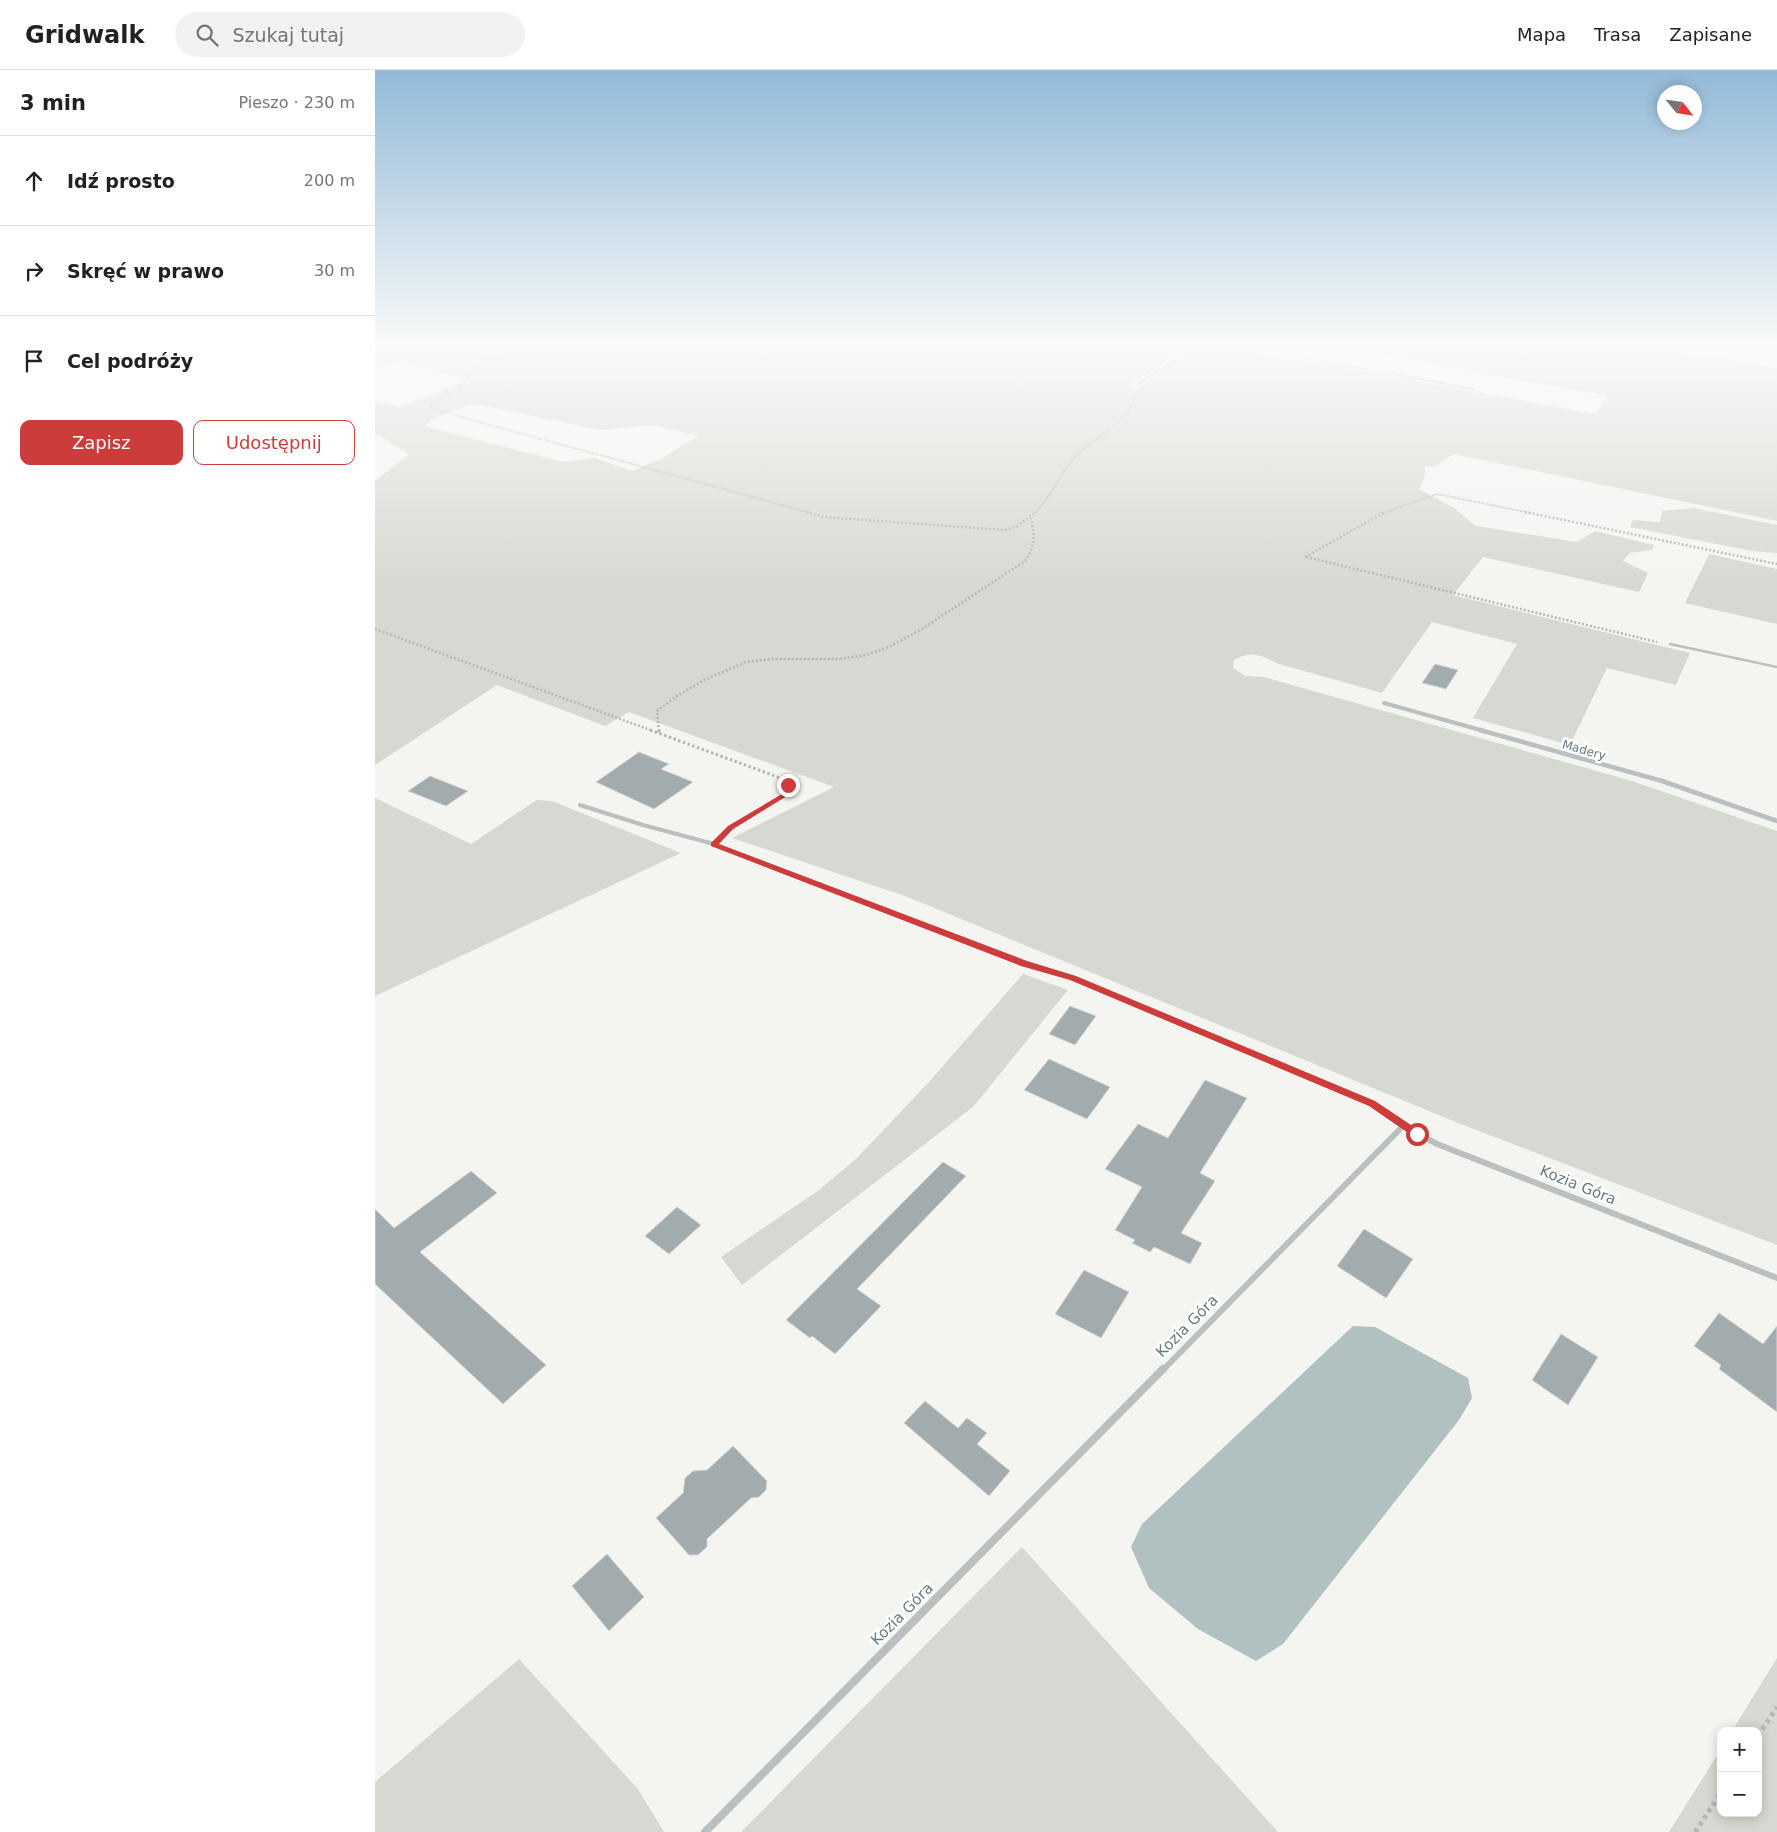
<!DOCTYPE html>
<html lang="pl">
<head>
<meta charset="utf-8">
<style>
  :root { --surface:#fff; --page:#f2f2f2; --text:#202124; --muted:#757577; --line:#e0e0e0; --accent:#cc3c3a }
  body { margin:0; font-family:"DejaVu Sans",sans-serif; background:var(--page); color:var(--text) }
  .controls { position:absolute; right:15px; bottom:15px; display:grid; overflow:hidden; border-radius:10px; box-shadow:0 2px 12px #0003 }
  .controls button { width:45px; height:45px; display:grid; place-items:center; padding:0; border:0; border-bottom:1px solid var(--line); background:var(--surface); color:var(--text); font:25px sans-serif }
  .compass { position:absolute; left:1282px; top:15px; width:45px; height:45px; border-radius:50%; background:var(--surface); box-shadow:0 2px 12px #0003; rotate:120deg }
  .stop { position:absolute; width:15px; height:15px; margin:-11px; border:4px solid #cc3c3a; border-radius:50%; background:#fff }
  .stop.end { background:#cc3c3a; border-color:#fff; box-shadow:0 1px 5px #0008 }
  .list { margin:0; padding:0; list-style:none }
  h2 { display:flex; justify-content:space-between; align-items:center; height:65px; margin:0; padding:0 20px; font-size:21px }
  h2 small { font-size:16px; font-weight:400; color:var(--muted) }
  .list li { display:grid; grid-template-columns:32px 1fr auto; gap:15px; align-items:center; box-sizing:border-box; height:90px; padding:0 20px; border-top:1px solid var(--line) }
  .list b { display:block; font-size:19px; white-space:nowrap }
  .list em { font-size:16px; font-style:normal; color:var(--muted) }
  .actions { display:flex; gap:10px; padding:15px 20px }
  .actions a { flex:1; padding:11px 0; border:1px solid var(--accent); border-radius:10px; text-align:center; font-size:18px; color:var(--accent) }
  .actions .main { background:var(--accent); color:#fff }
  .icon { flex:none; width:28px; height:28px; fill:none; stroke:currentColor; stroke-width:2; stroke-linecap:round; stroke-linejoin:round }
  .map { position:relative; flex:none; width:1402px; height:1762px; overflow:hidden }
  header { display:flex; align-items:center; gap:30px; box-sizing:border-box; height:70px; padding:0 25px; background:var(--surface); border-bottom:1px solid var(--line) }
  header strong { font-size:24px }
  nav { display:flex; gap:28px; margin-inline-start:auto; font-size:18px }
  .search { width:350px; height:45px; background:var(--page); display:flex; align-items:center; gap:12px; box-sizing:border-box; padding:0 18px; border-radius:28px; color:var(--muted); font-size:19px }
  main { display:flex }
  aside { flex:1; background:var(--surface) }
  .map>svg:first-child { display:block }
  .green { fill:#d5d9d1; fill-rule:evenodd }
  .water { fill:#b1c0c0 }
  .building { fill:#a2abad; stroke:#d6d5d4 }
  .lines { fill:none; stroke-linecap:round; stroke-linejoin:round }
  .path-far3 { stroke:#b4b8b9; stroke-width:2; stroke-dasharray:1 1; stroke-linecap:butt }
  .path-far2 { stroke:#b4b8b9; stroke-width:2.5; stroke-dasharray:2 2; stroke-linecap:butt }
  .path-far1 { stroke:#b4b8b9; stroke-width:3; stroke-dasharray:2.5 2.5; stroke-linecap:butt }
  .path { stroke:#b4b8b9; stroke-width:5; stroke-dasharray:4 4; stroke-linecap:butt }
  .lane-far3 { stroke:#babfc0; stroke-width:2 }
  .lane-far2 { stroke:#babfc0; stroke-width:2.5 }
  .lane-far1 { stroke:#babfc0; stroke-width:4 }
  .lane { stroke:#babfc0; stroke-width:4.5 }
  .street-far4 { stroke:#babfc0; stroke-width:2.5 }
  .street-far3 { stroke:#babfc0; stroke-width:4 }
  .street-far2 { stroke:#babfc0; stroke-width:4.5 }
  .street-far1 { stroke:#babfc0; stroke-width:6 }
  .street { stroke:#babfc0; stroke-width:8 }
  .route { fill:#cc3c3a }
  .labels { text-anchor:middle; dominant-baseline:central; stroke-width:5; stroke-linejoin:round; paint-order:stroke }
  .street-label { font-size:12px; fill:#67797e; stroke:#fff }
  .near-street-label { font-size:15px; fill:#67797e; stroke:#fff }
</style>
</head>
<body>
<header>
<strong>Gridwalk</strong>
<div class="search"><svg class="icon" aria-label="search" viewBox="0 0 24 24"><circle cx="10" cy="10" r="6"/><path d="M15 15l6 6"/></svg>Szukaj tutaj</div>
<nav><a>Mapa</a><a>Trasa</a><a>Zapisane</a></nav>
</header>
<main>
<aside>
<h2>3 min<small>Pieszo · 230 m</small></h2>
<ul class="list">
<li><svg class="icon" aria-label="ahead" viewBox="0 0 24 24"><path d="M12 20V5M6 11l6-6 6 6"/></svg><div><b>Idź prosto</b></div><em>200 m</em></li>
<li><svg class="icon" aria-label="right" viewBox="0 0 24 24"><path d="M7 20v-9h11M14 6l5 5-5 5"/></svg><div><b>Skręć w prawo</b></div><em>30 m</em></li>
<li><svg class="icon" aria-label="arrive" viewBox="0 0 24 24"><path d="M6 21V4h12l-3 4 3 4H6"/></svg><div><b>Cel podróży</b></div></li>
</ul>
<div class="actions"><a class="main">Zapisz</a><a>Udostępnij</a></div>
</aside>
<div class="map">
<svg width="1402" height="1762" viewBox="0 0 1402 1762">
  <rect width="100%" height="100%" fill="#f4f4f1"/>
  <!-- green -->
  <path class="green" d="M 0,273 L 819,273 L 753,317 L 761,319 L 800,292 L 835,273 L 1220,344 L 1233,326 L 956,276 L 940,287 L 863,273 L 1252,273 L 1402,297 L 1402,451 L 1079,384 L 1061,396 L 1050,397 L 1049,409 L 1044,419 L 1079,438 L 1101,456 L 1202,472 L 1220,461 L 1279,475 L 1277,480 L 1255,483 L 1248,491 L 1273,503 L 1264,522 L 1108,487 L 1078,525 L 1315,583 L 1301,615 L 1232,598 L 1195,675 L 1098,648 L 1142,574 L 1057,552 L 1007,623 L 901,593 C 885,584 875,581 859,590 L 858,598 L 870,606 L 889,607 L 1257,711 L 1402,761 L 1402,1175 L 1088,1055 L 530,826 L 357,768 L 459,717 L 254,642 L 230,656 L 122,615 L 0,695 L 0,411 L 34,384 L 3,365 L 0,366 L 0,332 L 24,337 L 94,310 L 30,292 L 0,296 ZM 99,334 L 226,360 L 278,355 L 323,366 L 284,390 L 257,401 L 220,388 L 188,392 L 49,356 L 59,348 Z
    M 1319,438 L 1402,455 L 1402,483 L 1377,481 L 1255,457 L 1258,450 L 1285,452 L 1287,441 Z
    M 1334,484 L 1402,499 L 1402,554 L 1310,533 Z
    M 0,728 L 96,774 L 162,730 L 177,731 L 306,783 L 0,926 Z
    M 648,904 L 693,920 L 598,1037 L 367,1215 L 346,1187 L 444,1120 L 481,1089 L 554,1012 Z
    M 647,1477 L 903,1762 L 366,1762 Z
    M 1402,1588 L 1402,1762 L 1294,1762 L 1346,1679 L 1346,1743 L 1383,1743 L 1383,1661 L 1357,1661 Z
    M 144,1589 L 263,1719 L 289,1762 L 0,1762 L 0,1712 Z"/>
  <!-- water -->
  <path class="water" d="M 978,1256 L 1000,1257 L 1093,1308 L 1097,1328 L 1084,1350 L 908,1574 L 881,1591 L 823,1559 L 774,1518 L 756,1477 L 767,1454 Z"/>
  <!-- building -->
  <path class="building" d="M 1060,594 L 1083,600 L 1071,619 L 1047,613 Z
    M 264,682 L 294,694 L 286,699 L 318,712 L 279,739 L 221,712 Z
    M 55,706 L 93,721 L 71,736 L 33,721 Z
    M 695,936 L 721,946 L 700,975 L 674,964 Z
    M 674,989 L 735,1017 L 712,1049 L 649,1020 Z
    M 830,1010 L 872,1028 L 825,1103 L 840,1111 L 806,1163 L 827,1173 L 815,1194 L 779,1177 L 775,1182 L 757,1173 L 760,1170 L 740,1160 L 767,1117 L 730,1099 L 763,1054 L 793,1068 Z
    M 568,1092 L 591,1106 L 482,1219 L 506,1236 L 460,1284 L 437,1266 L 435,1268 L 411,1250 Z
    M 96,1101 L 122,1123 L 45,1182 L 171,1295 L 128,1334 L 0,1214 L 0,1139 L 19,1158 Z
    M 302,1137 L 326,1155 L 294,1184 L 270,1166 Z
    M 989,1159 L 1038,1189 L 1011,1228 L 962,1196 Z
    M 709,1200 L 754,1222 L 726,1268 L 680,1244 Z
    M 1344,1243 L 1388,1274 L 1402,1256 L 1402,1342 L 1344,1299 L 1346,1295 L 1319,1276 Z
    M 1186,1264 L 1223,1287 L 1193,1335 L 1157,1310 Z
    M 550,1331 L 583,1358 L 592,1348 L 612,1363 L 602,1374 L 635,1401 L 614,1426 L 529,1353 Z
    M 358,1376 L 392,1411 L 391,1420 L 384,1427 L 376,1428 L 332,1469 L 332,1477 L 323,1485 L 314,1485 L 281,1448 L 308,1423 L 310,1408 L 318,1401 L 332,1400 Z
    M 232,1484 L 269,1527 L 234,1561 L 197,1516 Z"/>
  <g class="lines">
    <!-- path-far3 -->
    <path class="path-far3" d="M 55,273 L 110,288 C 98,295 94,310 83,318 C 74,325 64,326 56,335 L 57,339 L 436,443
      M 110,288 L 239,273
      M 660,443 C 677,426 686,401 703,384 C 722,367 752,352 760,327
      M 1008,443 L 1062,424 L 1156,443"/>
    <!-- path-far2 -->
    <path class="path-far2" d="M 431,442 L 449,447 L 629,460 L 642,456 L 661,442
      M 1150,442 L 1402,494
      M 930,487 L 1010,442
      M 931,487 L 1282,572
      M 0,559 L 278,661
      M 284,661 L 282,641 L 302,626 L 329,610 L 371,592 L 396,589 L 464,589 L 491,585 L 514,577 L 547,559 L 650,491 C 660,476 660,466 656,448"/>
    <!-- path-far1 -->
    <path class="path-far1" d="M 275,660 L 408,709 L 413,715 L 410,725 L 352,762
      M 284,660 L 284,664"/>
    <!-- path -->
    <path class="path" d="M 1383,1666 L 1402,1637
      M 1320,1762 L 1346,1723"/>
    <!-- lane-far3 -->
    <path class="lane-far3" d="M 850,273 L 1098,319
      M 1347,273 L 1402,282"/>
    <!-- lane-far2 -->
    <path class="lane-far2" d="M 1295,574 L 1402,597"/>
    <!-- lane-far1 -->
    <path class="lane-far1" d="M 205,735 L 268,755 L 339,774 L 649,894 L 698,908 L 777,941"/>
    <!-- lane -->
    <path class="lane" d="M 774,940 L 997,1033 L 1013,1043 L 1028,1056"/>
    <!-- street-far4 -->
    <path class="street-far4" d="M 763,314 L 828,273"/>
    <!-- street-far3 -->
    <path class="street-far3" d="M 1009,633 L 1109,661"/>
    <!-- street-far2 -->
    <path class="street-far2" d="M 1105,660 L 1287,711 L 1402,751"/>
    <!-- street-far1 -->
    <path class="street-far1" d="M 787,1301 L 1028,1056 L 1062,1074 L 1402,1208"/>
    <!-- street -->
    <path class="street" d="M 330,1762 L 788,1299"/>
  </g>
  <!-- sky -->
  <linearGradient id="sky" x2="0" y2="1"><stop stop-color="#92b9d8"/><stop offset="0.53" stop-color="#fafaf9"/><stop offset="1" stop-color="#fafaf9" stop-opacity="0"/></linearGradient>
  <rect width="1402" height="520" fill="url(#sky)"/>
  <!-- route -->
  <path class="route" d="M 413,713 L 417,715 L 412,726 L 358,759 L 344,774 L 652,891 L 701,906 L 1000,1031 L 1045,1061 L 1045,1067 L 1039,1067 L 994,1036 L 695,910 L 646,896 L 336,776 L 336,773 L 353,756 L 407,724 L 410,715 Z"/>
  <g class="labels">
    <!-- street labels -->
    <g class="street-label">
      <text transform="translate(1209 680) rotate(16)">Madery</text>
    </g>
    <!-- near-street labels -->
    <g class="near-street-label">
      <text transform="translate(1203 1115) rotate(22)">Kozia Góra</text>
      <text transform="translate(812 1256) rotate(-45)">Kozia Góra</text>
      <text transform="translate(527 1544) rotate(-45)">Kozia Góra</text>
    </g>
  </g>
</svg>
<div class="controls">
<button>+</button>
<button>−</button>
</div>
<svg class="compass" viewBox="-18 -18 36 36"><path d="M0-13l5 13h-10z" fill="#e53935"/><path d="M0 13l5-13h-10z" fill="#757577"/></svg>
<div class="stop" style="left:1042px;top:1064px"></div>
<div class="stop end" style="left:413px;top:715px"></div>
</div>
</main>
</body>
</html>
